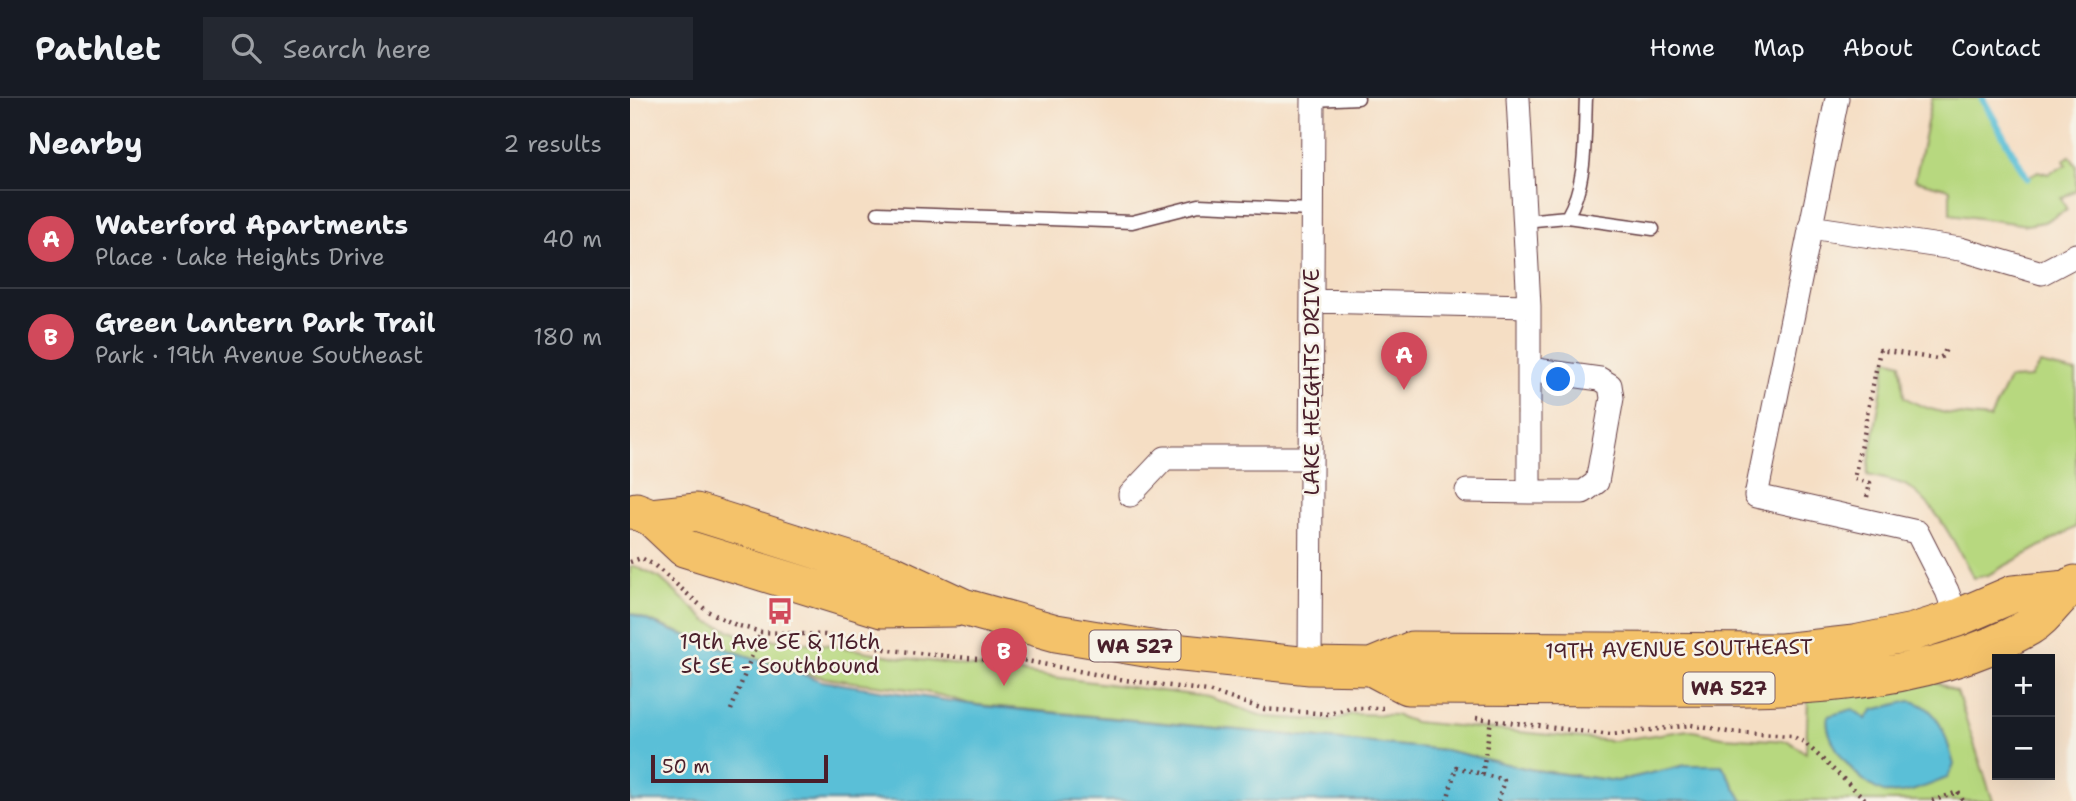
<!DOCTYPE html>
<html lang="en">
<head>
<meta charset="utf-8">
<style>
  :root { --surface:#171b24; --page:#242831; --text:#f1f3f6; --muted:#9ea1a6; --line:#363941; --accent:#d1495b }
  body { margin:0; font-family:"Shantell Sans",sans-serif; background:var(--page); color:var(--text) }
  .controls { position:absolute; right:21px; bottom:21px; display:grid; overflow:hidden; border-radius:0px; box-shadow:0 7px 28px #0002 }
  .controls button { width:63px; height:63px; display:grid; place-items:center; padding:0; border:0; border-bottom:2px solid var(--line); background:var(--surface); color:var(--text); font:35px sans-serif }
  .scale { position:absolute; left:21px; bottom:18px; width:177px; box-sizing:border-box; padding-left:7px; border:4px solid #4a1f2b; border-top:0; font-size:19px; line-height:24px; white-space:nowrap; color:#4a1f2b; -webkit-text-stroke:5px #f7f3e8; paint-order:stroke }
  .you { position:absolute; left:929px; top:282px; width:24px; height:24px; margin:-18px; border:5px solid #fff; border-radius:50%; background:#1a73e8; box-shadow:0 0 0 10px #1a73e833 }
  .badge { display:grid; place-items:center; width:46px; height:46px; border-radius:50%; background:var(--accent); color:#fff; font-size:23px; font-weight:700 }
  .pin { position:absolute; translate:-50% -58px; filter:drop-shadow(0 2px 4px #0008) }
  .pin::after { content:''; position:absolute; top:37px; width:24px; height:21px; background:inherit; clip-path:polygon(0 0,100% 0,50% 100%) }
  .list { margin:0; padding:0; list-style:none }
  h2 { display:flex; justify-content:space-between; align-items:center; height:91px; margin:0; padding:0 28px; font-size:30px }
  h2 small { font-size:23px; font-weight:400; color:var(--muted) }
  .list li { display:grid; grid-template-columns:46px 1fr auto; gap:21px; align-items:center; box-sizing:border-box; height:98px; padding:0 28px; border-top:2px solid var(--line) }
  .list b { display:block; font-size:26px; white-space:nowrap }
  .list p { margin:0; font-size:23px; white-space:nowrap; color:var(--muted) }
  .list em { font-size:23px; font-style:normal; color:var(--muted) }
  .icon { flex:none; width:38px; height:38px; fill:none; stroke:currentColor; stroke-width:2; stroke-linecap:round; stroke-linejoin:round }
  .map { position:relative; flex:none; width:1446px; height:703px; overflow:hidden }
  header { display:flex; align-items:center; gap:42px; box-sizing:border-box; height:98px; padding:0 35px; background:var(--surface); border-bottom:2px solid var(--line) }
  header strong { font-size:33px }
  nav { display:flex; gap:38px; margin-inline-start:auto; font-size:24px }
  .search { width:490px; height:63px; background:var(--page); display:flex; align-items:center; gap:18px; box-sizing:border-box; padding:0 24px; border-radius:0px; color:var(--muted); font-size:26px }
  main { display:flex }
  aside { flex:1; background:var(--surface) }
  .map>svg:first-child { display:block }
  .green { fill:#b7d87f; stroke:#807c55; stroke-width:2 }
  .water { fill:#5abfd7; stroke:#526f81; stroke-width:2 }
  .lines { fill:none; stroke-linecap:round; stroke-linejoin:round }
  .stream { stroke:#5abfd7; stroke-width:7 }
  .lane-casing { stroke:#643c42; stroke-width:15 }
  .street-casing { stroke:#643c42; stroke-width:25 }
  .primary-casing { stroke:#643c42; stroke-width:39 }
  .path { stroke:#643c42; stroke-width:4.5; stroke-dasharray:2 5; stroke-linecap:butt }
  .lane { stroke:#fff; stroke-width:12 }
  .street { stroke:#fff; stroke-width:23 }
  .primary { stroke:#f4c26a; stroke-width:37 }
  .labels { text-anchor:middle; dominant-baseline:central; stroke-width:5; stroke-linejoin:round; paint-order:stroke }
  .shield { fill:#f7f3e8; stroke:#7e5f64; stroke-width:2 }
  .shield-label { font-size:19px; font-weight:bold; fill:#4a1f2b }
  .street-label { font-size:21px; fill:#4a1f2b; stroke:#f7f3e8 }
  .poi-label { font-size:21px; fill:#4a1f2b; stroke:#f7f3e8 }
</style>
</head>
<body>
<header>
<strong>Pathlet</strong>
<div class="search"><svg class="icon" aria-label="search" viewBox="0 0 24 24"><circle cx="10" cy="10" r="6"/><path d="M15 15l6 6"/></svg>Search here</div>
<nav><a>Home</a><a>Map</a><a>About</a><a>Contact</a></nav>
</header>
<main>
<aside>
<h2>Nearby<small>2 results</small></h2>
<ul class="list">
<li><span class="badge">A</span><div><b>Waterford Apartments</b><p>Place · Lake Heights Drive</p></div><em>40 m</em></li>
<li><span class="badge">B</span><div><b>Green Lantern Park Trail</b><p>Park · 19th Avenue Southeast</p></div><em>180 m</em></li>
</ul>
</aside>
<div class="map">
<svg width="1446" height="703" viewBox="0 0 1446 703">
  <rect width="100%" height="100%" fill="#f7f3e8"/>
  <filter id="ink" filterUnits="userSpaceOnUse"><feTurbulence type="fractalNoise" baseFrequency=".0143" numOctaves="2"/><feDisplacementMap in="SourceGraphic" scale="14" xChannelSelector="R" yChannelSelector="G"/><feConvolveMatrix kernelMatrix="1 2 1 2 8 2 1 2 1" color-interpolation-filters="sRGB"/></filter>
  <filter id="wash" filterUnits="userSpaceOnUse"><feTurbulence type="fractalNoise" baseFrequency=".00686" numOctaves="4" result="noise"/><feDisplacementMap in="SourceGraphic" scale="28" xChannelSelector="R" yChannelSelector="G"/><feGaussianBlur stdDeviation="1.57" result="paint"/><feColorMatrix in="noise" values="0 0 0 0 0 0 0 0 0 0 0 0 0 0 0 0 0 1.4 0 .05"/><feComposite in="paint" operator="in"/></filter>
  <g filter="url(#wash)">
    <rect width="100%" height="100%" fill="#f5dec4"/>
    <!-- green -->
    <path class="green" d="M 1302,0 L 1352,0 L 1397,80 L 1408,73 L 1418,76 L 1436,67 L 1434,62 L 1440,58 L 1446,68 L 1446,92 L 1431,100 L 1437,112 L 1414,124 L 1397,127 L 1320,116 L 1320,91 L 1285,82 Z
      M 1257,261 L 1271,265 L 1274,299 C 1301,316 1329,317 1360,320 L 1379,281 L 1400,280 L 1410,266 L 1446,274 L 1446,429 L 1358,477 L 1344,480 C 1326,449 1308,406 1275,387 C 1264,382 1249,380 1237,377 Z
      M 4,468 L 30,480 L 77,523 L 115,539 L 200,547 L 267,559 L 578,599 L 635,619 L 702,623 L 721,616 L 765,617 L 784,624 L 983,643 L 1058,632 L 1093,639 L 1158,643 L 1176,655 L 1178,601 L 1300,581 L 1327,594 L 1363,703 L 1113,703 L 1092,667 L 1056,667 L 987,683 L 899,671 L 815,652 L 339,606 C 292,588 241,589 192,579 C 127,564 61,540 0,515 L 0,469 Z"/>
    <!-- water -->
    <path class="water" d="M 0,515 L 40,532 L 192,583 L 352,608 L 815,652 L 903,672 L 987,683 L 1056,667 L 1092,667 L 1113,703 L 0,703 Z
      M 1280,603 C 1310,608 1317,642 1324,667 L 1317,680 C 1301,686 1276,698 1258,695 C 1233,691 1192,644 1198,618 L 1223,611 L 1236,621 L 1243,612 Z"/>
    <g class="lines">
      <!-- stream -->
      <path class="stream" d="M 1352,0 L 1397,80"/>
    </g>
  </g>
  <g filter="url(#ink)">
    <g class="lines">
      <defs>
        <path id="lane" d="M 683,2 L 728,0
          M 248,115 L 502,124 L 569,107 L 682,112
          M 937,119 L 1023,131
          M 894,123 L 937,119 C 958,83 954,40 956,0"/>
        <path id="street" d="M 888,0 L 899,208 L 899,394 L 953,394 L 967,384 L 982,300 L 980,287 L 970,281 L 899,271
          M 1207,0 L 1126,398 L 1287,434 L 1317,493 L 1327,520
          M 1180,129 L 1330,151 L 1412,175 L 1446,157
          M 682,203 L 899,208
          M 837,393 L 899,394
          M 500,397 L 535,360 L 681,360
          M 680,568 L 683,0"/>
        <path id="primary" d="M 6,413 L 21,419 L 54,450 L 252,511 L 325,510
          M 21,419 L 66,414 L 260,475 L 333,509 L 426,535 L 533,553 L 680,568 L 741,569 L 782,552 L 1152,554 L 1224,546 L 1283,534 L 1327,520 L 1383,496 L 1437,491
          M 741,569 L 777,588 C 855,588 933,589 1010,589 C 1137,590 1284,594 1399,529 C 1417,519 1427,497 1445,486"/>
      </defs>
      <!-- lane casing -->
      <use href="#lane" class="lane-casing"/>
      <!-- street casing -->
      <use href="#street" class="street-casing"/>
      <!-- primary casing -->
      <use href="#primary" class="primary-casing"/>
      <!-- path -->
      <path class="path" d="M 1237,399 L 1240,385 L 1224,381 L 1250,252 L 1307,261 L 1313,258 L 1317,248
        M 0,464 L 11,460 L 24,467 L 77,513 L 106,527 L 131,534 L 195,537 L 260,552 L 366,563 L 392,562 L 495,582 L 578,593 L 634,611 L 699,616 L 720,610 L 753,610
        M 101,612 L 131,534
        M 846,620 L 981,637 L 1061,627 L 1098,634 L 1161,638 L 1174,644 L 1237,703
        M 852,677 L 861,622
        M 817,703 L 826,669 L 874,682 L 868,703
        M 1302,703 L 1328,694 L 1333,703"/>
      <!-- lane -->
      <use href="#lane" class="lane"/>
      <!-- street -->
      <use href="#street" class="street"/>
      <!-- primary -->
      <use href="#primary" class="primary"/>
    </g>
  </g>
  <!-- icons -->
  <defs>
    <symbol id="bus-bare" viewBox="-9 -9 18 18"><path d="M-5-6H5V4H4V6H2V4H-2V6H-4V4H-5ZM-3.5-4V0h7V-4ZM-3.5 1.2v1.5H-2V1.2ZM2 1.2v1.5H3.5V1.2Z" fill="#d1495b" stroke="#f7f3e8" stroke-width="2.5" paint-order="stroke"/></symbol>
  </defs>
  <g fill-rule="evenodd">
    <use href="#bus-bare" x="131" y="494" width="38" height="38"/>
  </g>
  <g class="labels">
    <!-- shield labels -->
    <g class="shield">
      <rect x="459.5" y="532.5" width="91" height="31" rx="5"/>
      <rect x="1053.5" y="574.5" width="91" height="31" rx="5"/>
    </g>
    <g class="shield-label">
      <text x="505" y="548">WA 527</text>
      <text x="1099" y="590">WA 527</text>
    </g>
    <!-- street labels -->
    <g class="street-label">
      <text transform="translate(682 284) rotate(-90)">LAKE HEIGHTS DRIVE</text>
      <text transform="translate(1049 551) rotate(-1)">19TH AVENUE SOUTHEAST</text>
    </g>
    <!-- poi labels -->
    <g class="poi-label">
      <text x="150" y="544">19th Ave SE &amp; 116th<tspan x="150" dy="24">St SE - Southbound</tspan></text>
    </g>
  </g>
</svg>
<div class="controls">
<button>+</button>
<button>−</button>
</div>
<div class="scale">50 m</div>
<div class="you"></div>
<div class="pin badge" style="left:774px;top:292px">A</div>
<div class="pin badge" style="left:374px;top:588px">B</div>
</div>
</main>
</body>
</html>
